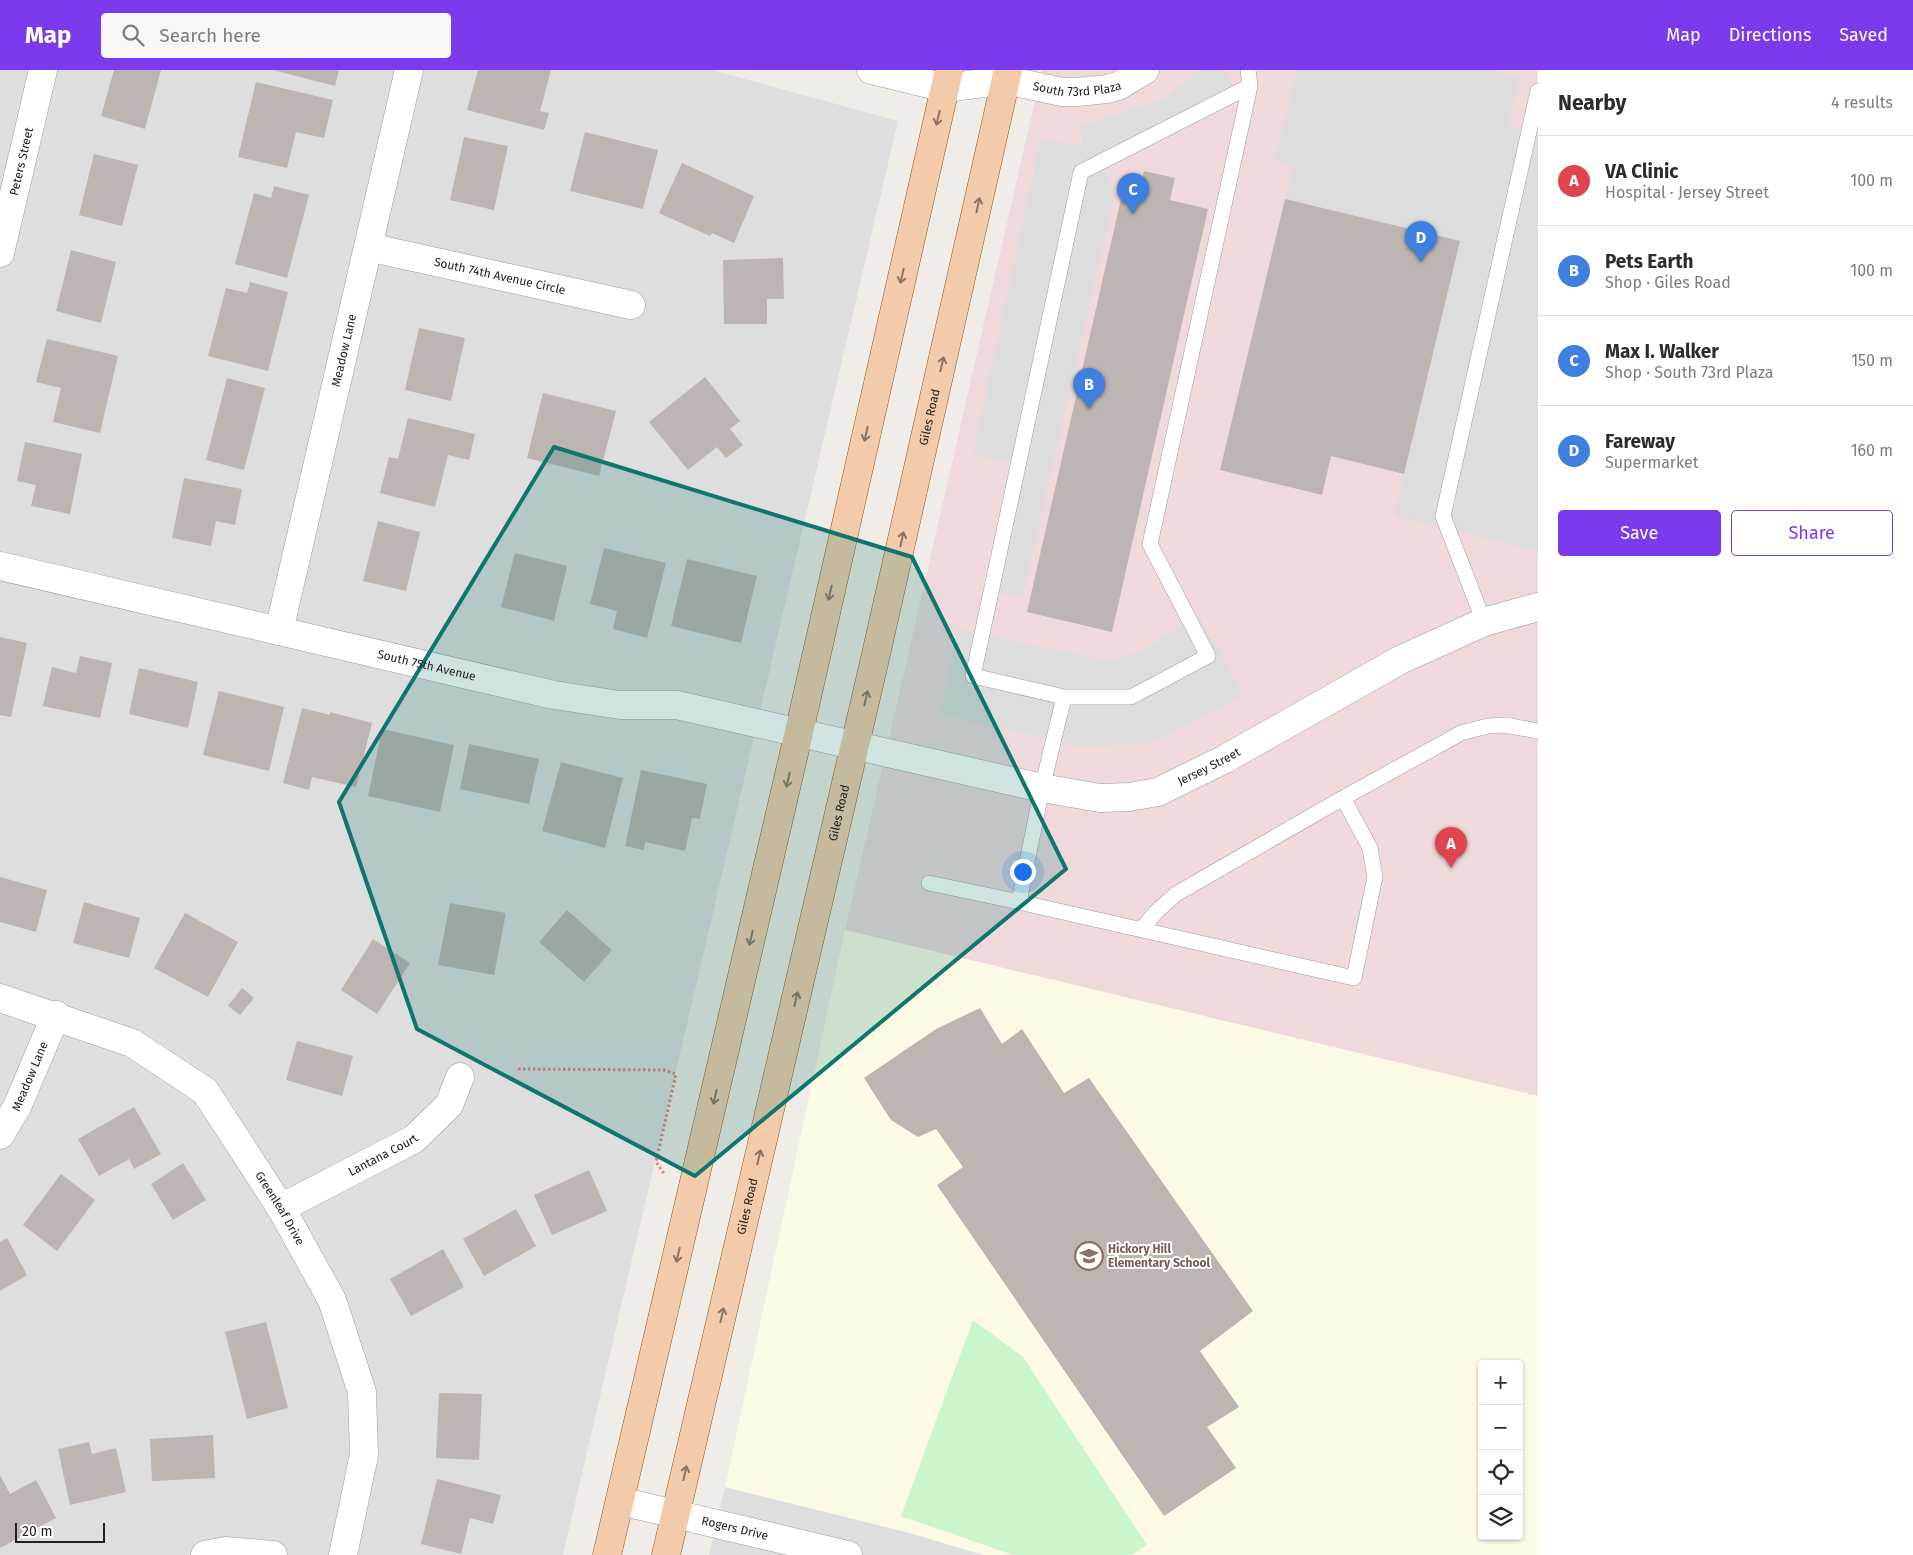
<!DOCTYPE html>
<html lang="en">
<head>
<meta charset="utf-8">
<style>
  :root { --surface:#fff; --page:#f7f7f7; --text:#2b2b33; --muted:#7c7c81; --line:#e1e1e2; --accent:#7c3aed }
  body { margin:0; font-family:"Fira Sans",sans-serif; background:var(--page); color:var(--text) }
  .controls { position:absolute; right:15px; bottom:15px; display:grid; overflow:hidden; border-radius:5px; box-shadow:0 1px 4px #0004 }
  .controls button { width:45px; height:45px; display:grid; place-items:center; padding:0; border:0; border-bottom:1px solid var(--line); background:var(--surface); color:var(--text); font:25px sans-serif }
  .scale { position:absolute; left:15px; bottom:12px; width:90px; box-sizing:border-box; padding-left:5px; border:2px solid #212121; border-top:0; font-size:14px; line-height:18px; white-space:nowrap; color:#212121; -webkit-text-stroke:4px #fff; paint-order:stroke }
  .you { position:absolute; left:1022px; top:801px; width:18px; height:18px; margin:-12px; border:4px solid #fff; border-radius:50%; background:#1a73e8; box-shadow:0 0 0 8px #1a73e833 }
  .badge { display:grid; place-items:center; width:32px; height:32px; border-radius:50%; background:var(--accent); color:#fff; font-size:16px; font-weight:700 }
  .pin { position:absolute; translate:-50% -41px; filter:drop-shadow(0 1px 2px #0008) }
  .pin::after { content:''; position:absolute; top:26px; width:18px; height:15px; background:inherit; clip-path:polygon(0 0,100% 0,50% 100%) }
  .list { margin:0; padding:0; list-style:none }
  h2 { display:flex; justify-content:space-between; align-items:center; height:65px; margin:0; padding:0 20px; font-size:21px }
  h2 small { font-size:16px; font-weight:400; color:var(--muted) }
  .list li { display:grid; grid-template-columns:32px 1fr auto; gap:15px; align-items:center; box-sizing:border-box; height:90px; padding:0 20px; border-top:1px solid var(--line) }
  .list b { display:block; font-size:19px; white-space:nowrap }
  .list p { margin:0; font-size:16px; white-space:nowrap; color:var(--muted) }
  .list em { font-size:16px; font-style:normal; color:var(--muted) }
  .actions { display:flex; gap:10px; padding:15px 20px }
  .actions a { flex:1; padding:11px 0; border:1px solid var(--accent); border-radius:5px; text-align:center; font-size:18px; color:var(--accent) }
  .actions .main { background:var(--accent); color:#fff }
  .icon { flex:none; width:28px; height:28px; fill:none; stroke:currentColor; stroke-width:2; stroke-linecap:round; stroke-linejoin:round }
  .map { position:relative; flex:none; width:1538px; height:1485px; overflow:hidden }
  header { display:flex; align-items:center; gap:30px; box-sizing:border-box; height:70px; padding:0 25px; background:var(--accent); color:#fff }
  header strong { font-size:24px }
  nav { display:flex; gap:28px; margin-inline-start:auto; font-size:18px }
  .search { width:350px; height:45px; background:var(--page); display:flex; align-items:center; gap:12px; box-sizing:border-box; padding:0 18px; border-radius:5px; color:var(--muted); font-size:19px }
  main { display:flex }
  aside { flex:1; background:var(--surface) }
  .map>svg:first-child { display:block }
  .residential { fill:#dedede }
  .commercial { fill:#efd9db }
  .education { fill:#fcfae5; fill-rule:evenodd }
  .park { fill:#cbf5ca }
  .parking { fill:#ddd }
  .building { fill:#bdb5b1 }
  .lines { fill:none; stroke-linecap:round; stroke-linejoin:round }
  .service-casing { stroke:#9e9e9e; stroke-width:16 }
  .minor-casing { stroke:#9e9e9e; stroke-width:29 }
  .primary-casing { stroke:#8f560f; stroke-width:29 }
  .path { stroke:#ed7c7d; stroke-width:3; stroke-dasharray:2.5 2.5; stroke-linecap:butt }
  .service { stroke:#fff; stroke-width:15 }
  .minor { stroke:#fff; stroke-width:28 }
  .primary { stroke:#f4cbaa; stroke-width:28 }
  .oneway { stroke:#8a7666 }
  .marked { fill:#0f766e; fill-opacity:0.2; stroke:#0f766e; stroke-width:4; stroke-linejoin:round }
  .labels { text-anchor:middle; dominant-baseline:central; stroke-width:4; stroke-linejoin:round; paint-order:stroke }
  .street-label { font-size:12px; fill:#212121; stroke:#fff }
  .education-label { font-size:12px; font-weight:bold; fill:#785e54; stroke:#fff; text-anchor:start }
</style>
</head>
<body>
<header>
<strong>Map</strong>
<div class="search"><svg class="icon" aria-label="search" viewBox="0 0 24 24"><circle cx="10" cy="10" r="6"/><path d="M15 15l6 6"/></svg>Search here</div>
<nav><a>Map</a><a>Directions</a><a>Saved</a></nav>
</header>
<main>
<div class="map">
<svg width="1538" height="1485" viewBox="0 0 1538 1485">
  <rect width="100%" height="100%" fill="#f0ece8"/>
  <!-- residential -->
  <path class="residential" d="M 0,0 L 712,0 L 898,51 L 563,1485 L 0,1485 Z
    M 725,1417 L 848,1443 L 984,1485 L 709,1485 Z"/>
  <!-- commercial -->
  <path class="commercial" d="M 1042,0 L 1538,0 L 1538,1026 L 845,860 Z"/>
  <!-- education -->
  <path class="education" d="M 845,860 L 1538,1026 L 1538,1485 L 983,1485 L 906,1462 L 725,1417 ZM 1482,1294 L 1519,1294 L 1519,1466 L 1482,1466 Z"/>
  <!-- park -->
  <path class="park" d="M 973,1250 L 1023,1287 L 1147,1475 L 1132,1485 L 1013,1485 L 901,1446 Z"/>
  <!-- parking -->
  <path class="parking" d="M 1200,0 L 1223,0 L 1239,22 L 1101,92 L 1115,123 L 1022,528 L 991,522 L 1018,396 L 973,384 L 1041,69 L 1082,76 L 1081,56 L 1164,29 Z
    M 1297,0 L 1492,0 L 1519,7 L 1507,56 L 1538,64 L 1538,481 L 1394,446 L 1460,172 L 1285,129 L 1293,96 L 1275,91 Z
    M 1198,544 L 1243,625 L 1169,665 L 1141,675 L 1078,676 L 1028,664 L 940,645 L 958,559 L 1104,590 L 1131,585 L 1155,573 Z"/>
  <!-- building -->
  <path class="building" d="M 114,0 L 161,0 L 145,59 L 101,46 Z
    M 273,0 L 339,0 L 335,16 Z
    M 478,0 L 551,0 L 540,41 L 549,43 L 544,60 L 467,40 Z
    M 256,12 L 333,30 L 324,68 L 296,62 L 287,98 L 238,87 Z
    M 585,62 L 658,80 L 643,139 L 570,121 Z
    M 464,67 L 508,76 L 494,140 L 450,130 Z
    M 94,84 L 138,95 L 122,156 L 79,145 Z
    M 682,93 L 754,126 L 734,173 L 712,163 L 710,166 L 659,143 Z
    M 1144,101 L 1175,108 L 1170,130 L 1208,139 L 1112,562 L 1027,542 L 1123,120 L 1139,123 Z
    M 274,116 L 309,125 L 287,208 L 235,194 L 254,123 L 271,128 Z
    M 1285,129 L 1460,171 L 1404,404 L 1331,386 L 1322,425 L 1220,400 Z
    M 71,180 L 116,192 L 101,253 L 56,241 Z
    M 783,188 L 784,229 L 767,229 L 767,254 L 724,254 L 723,190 Z
    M 250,212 L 288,222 L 268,301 L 208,286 L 226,218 L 247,223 Z
    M 419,258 L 465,268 L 451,331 L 405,320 Z
    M 47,269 L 118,286 L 100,363 L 53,352 L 61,318 L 36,312 Z
    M 705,307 L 740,351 L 730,359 L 743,375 L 726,388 L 717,377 L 688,400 L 649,352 Z
    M 227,308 L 265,318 L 244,400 L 206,390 Z
    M 543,323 L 616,341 L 599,406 L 527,388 Z
    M 408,348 L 475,364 L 469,390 L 448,385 L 435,437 L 380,423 L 389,387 L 398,389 Z
    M 25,372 L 82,384 L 70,444 L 31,436 L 36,415 L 17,411 Z
    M 184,408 L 242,419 L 235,455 L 216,451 L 211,476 L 172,468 Z
    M 378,451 L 420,462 L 406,521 L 363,511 Z
    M 604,478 L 666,493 L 647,568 L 613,559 L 617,541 L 590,534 Z
    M 515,483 L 567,496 L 554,551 L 501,537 Z
    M 687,489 L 757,506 L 741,573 L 671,556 Z
    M 0,567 L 27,573 L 11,647 L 0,645 Z
    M 80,586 L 112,593 L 100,648 L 43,636 L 52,597 L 76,603 Z
    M 139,598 L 198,612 L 188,658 L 129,644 Z
    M 219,621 L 284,637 L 269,701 L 203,685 Z
    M 302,638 L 330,645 L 330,642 L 372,653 L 356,717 L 312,707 L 309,720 L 283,713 Z
    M 382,659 L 454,675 L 440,742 L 368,726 Z
    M 469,674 L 539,689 L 529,734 L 460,719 Z
    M 561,692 L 623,708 L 605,778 L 542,761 Z
    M 641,700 L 707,714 L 700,749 L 692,748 L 685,781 L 645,772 L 644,780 L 625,776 Z
    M 0,807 L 47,820 L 36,862 L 0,852 Z
    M 84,832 L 140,848 L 129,888 L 73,873 Z
    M 450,833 L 506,843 L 494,905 L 438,895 Z
    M 567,840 L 612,880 L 584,912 L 539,872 Z
    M 185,843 L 238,872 L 208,927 L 154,898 Z
    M 373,869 L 410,893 L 377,944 L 341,920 Z
    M 242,918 L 254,928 L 240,945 L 228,936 Z
    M 980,938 L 1002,974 L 1022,959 L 1064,1023 L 1089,1008 L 1253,1241 L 1200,1281 L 1239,1337 L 1207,1357 L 1236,1398 L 1164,1446 L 937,1115 L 963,1097 L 936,1059 L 918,1067 L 891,1050 L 864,1008 L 936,959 Z
    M 297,971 L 353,986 L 342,1026 L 286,1010 Z
    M 134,1037 L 161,1084 L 134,1099 L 129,1089 L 99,1106 L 78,1069 Z
    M 183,1093 L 206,1130 L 173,1150 L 151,1114 Z
    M 589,1100 L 607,1141 L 552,1165 L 534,1125 Z
    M 61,1104 L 95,1130 L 57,1181 L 23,1155 Z
    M 516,1139 L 536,1176 L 484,1206 L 463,1169 Z
    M 7,1168 L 27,1205 L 0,1221 L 0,1172 Z
    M 443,1179 L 464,1217 L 411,1246 L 390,1209 Z
    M 266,1252 L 288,1338 L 247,1349 L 225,1262 Z
    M 439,1323 L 482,1324 L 479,1390 L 436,1388 Z
    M 213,1365 L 215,1408 L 152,1411 L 150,1369 Z
    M 89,1372 L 92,1384 L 116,1378 L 126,1422 L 70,1435 L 58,1379 Z
    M 0,1405 L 10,1424 L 36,1410 L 56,1448 L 0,1478 Z
    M 437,1409 L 501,1425 L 493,1454 L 470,1448 L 461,1484 L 421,1474 Z"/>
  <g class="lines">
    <defs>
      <path id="service" d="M 1484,552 L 1443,446 L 1538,21
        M 1064,627 L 1131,627 L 1208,586 L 1150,474 L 1250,16
        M 1343,728 L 1461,663 L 1488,656 L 1505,655 L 1538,661
        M 929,813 L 1019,832 L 1042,718 L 1064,627 L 973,606 L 1081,102 L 1250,16 L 1248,0
        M 1019,832 L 1354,908 L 1375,807 L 1370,778 L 1343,728 L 1176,824 L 1156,842 L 1141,860"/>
      <g id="minor">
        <path id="s1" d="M 871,0 L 945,18 L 1006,10 L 1062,22 L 1077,22 L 1107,19 L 1118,16 L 1145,0"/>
        <path id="s2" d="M 368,177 L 631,235"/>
        <path id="s3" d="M 0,183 L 43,0"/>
        <path id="s4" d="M 0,496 L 554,625 L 620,635 L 677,635 L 1042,718 L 1100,728 L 1129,727 L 1158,722 L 1225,689 L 1400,590 L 1484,552 L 1538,537"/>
        <path id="s5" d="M 279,561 L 409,0"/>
        <path id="s6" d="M 0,928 L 132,973 L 205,1021 L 281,1138 L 332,1230 L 362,1322 L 364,1385 L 343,1485"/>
        <path id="s7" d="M 0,1065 L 17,1037 L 56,945"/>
        <path id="s8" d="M 281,1138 L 414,1069 L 449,1035 L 460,1007"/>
        <path id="s9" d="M 620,1431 L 848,1485"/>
        <path d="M 205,1485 L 226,1481 L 273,1485"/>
      </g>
      <g id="primary">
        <path d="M 607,1485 L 799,662 L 949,0"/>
        <path id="s10" d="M 666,1485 L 874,593 L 1008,0"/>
      </g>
    </defs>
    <!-- service casing -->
    <use href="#service" class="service-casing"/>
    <!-- minor casing -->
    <use href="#minor" class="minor-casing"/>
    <!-- primary casing -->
    <use href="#primary" class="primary-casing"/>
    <!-- path -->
    <path class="path" d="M 518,999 L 664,1000 L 676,1004 L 656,1092 L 665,1105"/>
    <!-- service -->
    <use href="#service" class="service"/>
    <!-- minor -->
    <use href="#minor" class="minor"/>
    <!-- primary -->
    <use href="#primary" class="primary"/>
  </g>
  <!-- one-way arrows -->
  <defs><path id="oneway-shaft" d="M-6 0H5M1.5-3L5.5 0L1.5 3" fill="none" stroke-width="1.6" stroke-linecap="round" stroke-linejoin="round" transform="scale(1.25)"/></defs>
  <g class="oneway">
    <use href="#oneway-shaft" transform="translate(938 48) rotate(103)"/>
    <use href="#oneway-shaft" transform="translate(978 135) rotate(-78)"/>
    <use href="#oneway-shaft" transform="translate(902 206) rotate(103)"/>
    <use href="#oneway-shaft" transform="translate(942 294) rotate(-77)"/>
    <use href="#oneway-shaft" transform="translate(866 364) rotate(103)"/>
    <use href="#oneway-shaft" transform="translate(902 469) rotate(-77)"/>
    <use href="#oneway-shaft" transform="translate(830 523) rotate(103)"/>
    <use href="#oneway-shaft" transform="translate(866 628) rotate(-77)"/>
    <use href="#oneway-shaft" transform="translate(788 710) rotate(103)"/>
    <use href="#oneway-shaft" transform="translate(751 868) rotate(103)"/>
    <use href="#oneway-shaft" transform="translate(796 929) rotate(-77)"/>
    <use href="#oneway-shaft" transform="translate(715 1027) rotate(103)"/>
    <use href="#oneway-shaft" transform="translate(759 1087) rotate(-77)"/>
    <use href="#oneway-shaft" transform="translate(678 1185) rotate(103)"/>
    <use href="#oneway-shaft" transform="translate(722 1245) rotate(-77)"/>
    <use href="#oneway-shaft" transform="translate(685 1403) rotate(-77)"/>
  </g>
  <!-- marked area -->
  <path class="marked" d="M 554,377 L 912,487 L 1066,799 L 695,1106 L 417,959 L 339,732 Z"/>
  <!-- icons -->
  <defs>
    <symbol id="school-ring" viewBox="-11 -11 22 22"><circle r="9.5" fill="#fff" stroke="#8d6e63" stroke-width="1.5"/><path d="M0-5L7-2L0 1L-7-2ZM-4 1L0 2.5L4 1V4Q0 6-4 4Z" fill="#8d6e63"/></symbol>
  </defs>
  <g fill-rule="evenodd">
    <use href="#school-ring" x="1073" y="1170" width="32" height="32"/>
  </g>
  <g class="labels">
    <!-- street labels -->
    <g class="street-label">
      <text stroke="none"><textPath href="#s1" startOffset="210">South 73rd Plaza</textPath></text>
      <text stroke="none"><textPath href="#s3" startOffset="94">Peters Street</textPath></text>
      <text stroke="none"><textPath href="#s2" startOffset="135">South 74th Avenue Circle</textPath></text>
      <text stroke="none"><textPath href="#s5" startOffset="288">Meadow Lane</textPath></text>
      <text stroke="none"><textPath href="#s10" startOffset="1168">Giles Road</textPath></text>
      <text stroke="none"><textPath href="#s4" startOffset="438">South 75th Avenue</textPath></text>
      <text stroke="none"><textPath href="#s4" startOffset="1241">Jersey Street</textPath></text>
      <text stroke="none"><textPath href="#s10" startOffset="762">Giles Road</textPath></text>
      <text stroke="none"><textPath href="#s7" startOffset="66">Meadow Lane</textPath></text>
      <text stroke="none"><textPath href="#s8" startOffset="115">Lantana Court</textPath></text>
      <text stroke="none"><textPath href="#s10" startOffset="358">Giles Road</textPath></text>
      <text stroke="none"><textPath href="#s6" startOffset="366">Greenleaf Drive</textPath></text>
      <text stroke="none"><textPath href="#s9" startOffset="118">Rogers Drive</textPath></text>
    </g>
    <!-- education labels -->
    <g class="education-label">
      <text x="1108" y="1179">Hickory Hill<tspan x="1108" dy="14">Elementary School</tspan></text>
    </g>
  </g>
</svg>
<div class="controls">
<button>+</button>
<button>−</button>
<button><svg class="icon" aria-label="locate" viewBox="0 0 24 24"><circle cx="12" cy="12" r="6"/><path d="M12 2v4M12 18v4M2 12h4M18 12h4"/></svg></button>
<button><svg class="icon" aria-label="layers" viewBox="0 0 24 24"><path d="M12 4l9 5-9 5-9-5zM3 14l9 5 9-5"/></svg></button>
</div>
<div class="scale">20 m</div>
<div class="you"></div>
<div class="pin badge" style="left:1451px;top:798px;background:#e0444e">A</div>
<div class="pin badge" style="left:1089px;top:339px;background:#3f7fe0">B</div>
<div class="pin badge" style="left:1133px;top:144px;background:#3f7fe0">C</div>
<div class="pin badge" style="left:1421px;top:192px;background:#3f7fe0">D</div>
</div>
<aside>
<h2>Nearby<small>4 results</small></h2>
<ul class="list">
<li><span class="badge" style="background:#e0444e">A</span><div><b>VA Clinic</b><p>Hospital · Jersey Street</p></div><em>100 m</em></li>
<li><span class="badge" style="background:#3f7fe0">B</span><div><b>Pets Earth</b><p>Shop · Giles Road</p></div><em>100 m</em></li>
<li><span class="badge" style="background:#3f7fe0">C</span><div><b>Max I. Walker</b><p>Shop · South 73rd Plaza</p></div><em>150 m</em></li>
<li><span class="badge" style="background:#3f7fe0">D</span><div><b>Fareway</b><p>Supermarket</p></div><em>160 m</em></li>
</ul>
<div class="actions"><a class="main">Save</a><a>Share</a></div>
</aside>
</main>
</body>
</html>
